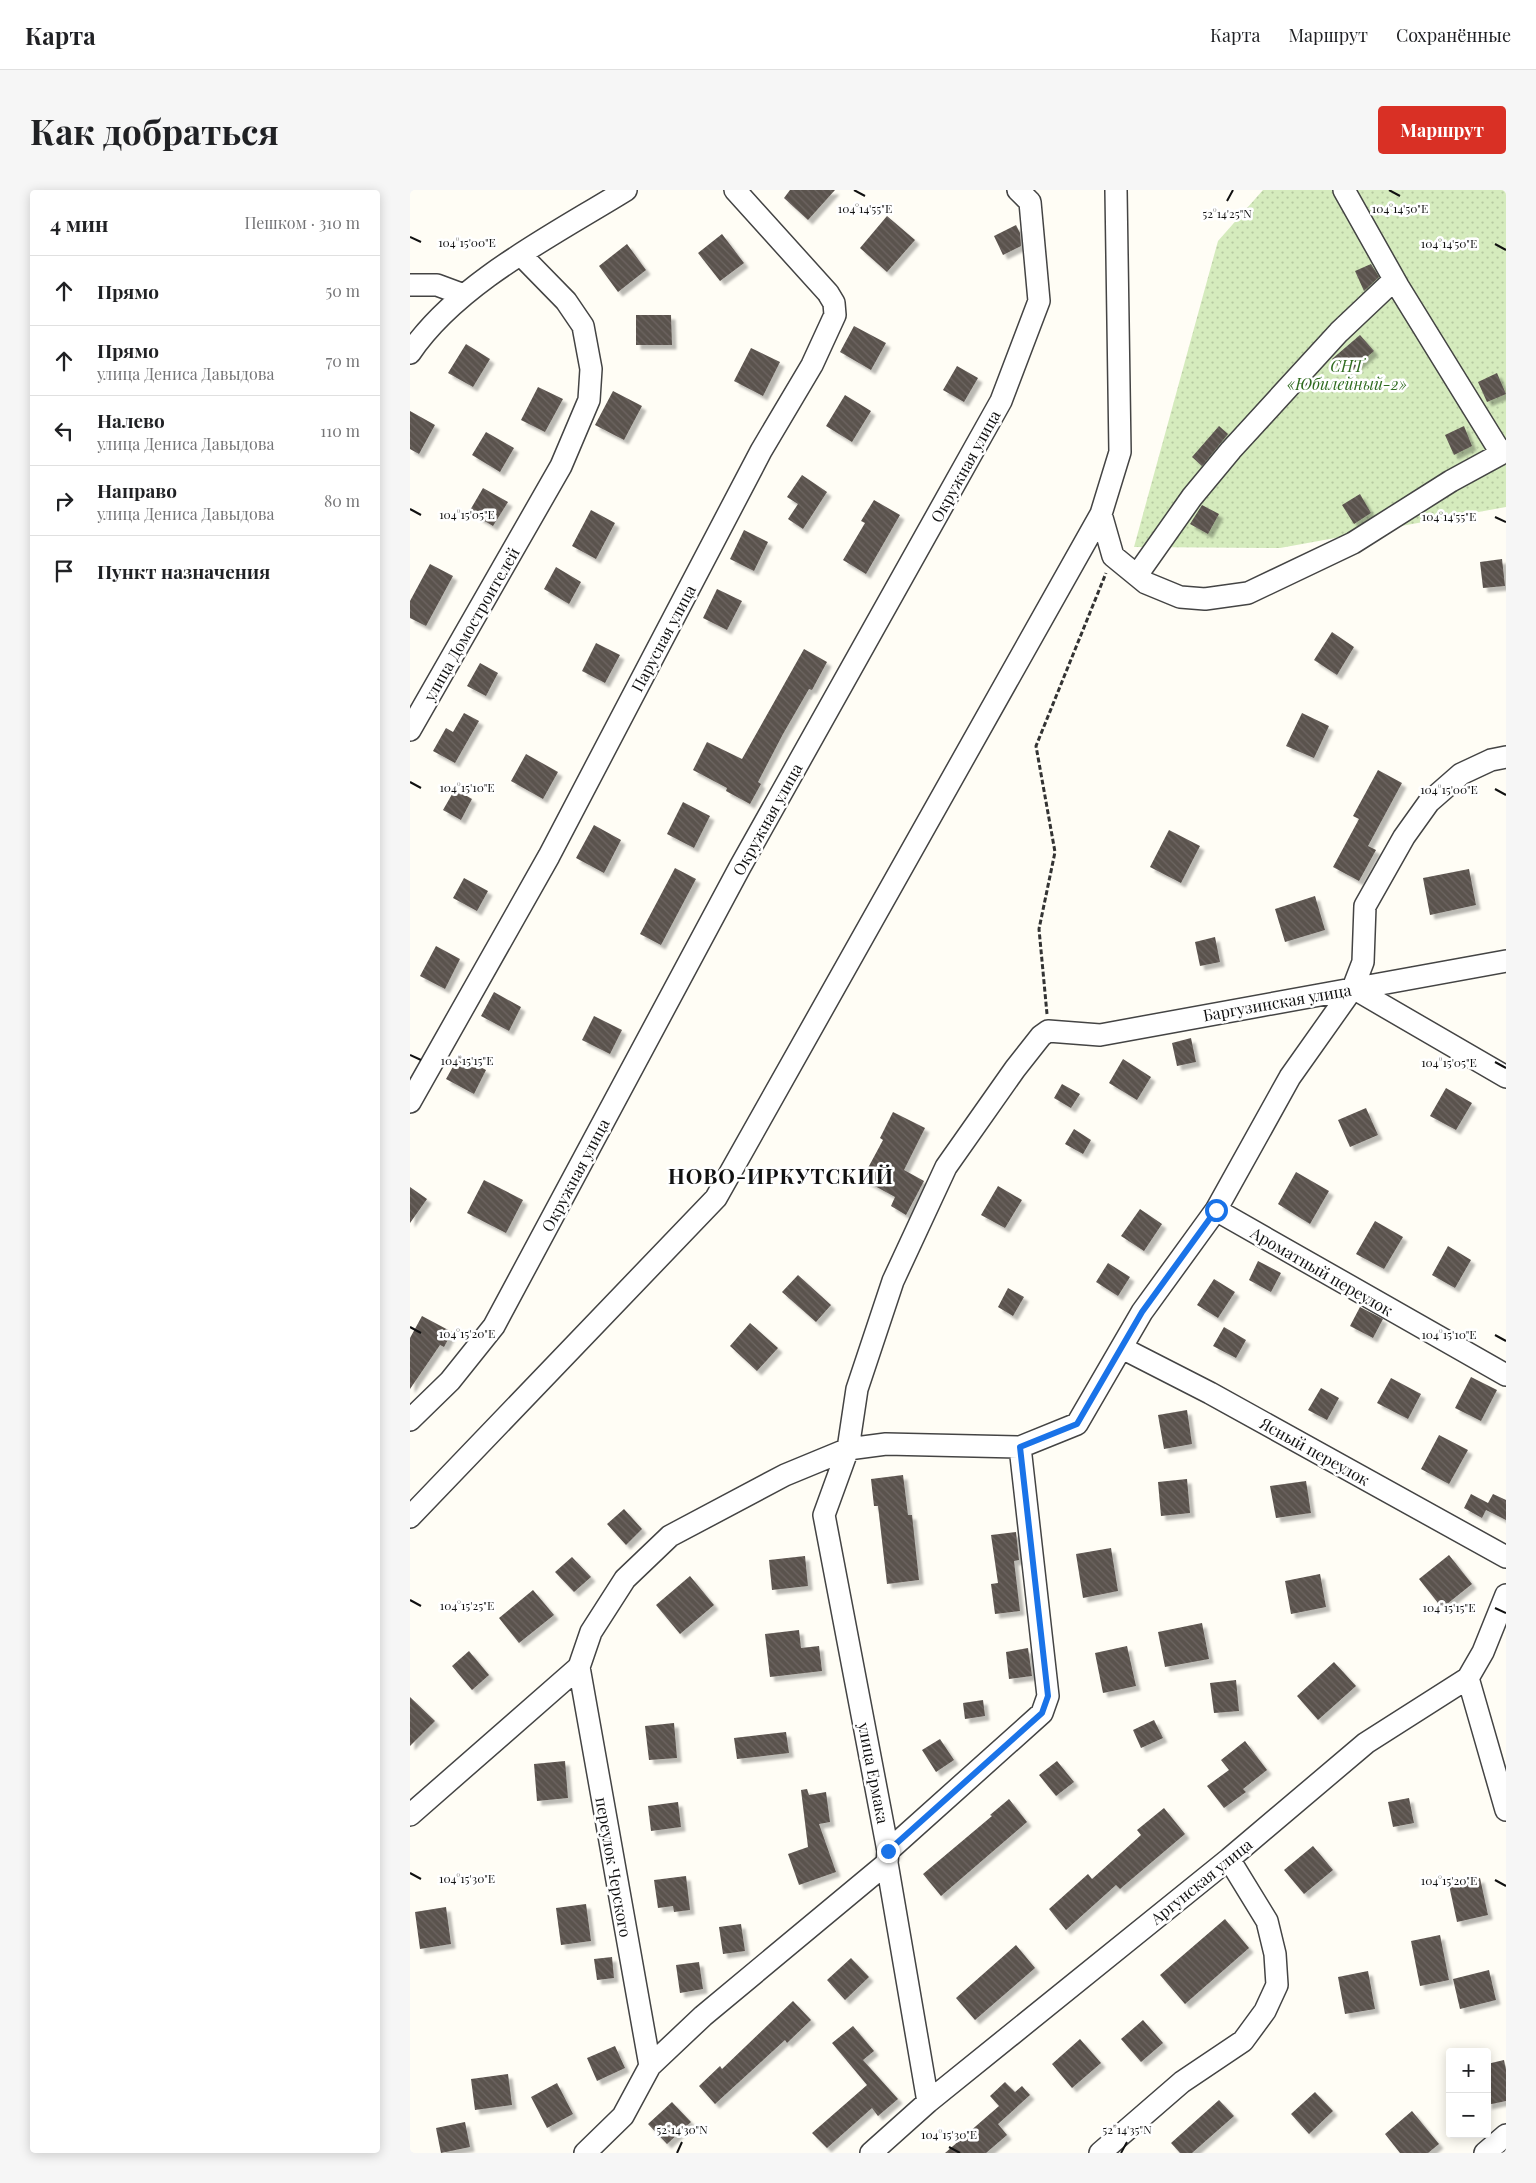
<!DOCTYPE html>
<html lang="ru">
<head>
<meta charset="utf-8">
<style>
  :root { --surface:#fff; --page:#f6f6f6; --text:#202124; --muted:#757577; --line:#e0e0e0; --accent:#d93025 }
  body { margin:0; font-family:"Playfair Display",serif; background:var(--page); color:var(--text) }
  .controls { position:absolute; right:15px; bottom:15px; display:grid; overflow:hidden; border-radius:5px; box-shadow:0 2px 12px #0003 }
  .controls button { width:45px; height:45px; display:grid; place-items:center; padding:0; border:0; border-bottom:1px solid var(--line); background:var(--surface); color:var(--text); font:25px sans-serif }
  .stop { position:absolute; width:15px; height:15px; margin:-11px; border:4px solid #1a73e8; border-radius:50%; background:#fff }
  .stop.end { background:#1a73e8; border-color:#fff; box-shadow:0 1px 5px #0008 }
  .list { margin:0; padding:0; list-style:none }
  h2 { display:flex; justify-content:space-between; align-items:center; height:65px; margin:0; padding:0 20px; font-size:21px }
  h2 small { font-size:16px; font-weight:400; color:var(--muted) }
  .list li { display:grid; grid-template-columns:32px 1fr auto; gap:15px; align-items:center; box-sizing:border-box; height:70px; padding:0 20px; border-top:1px solid var(--line) }
  .list b { display:block; font-size:19px; white-space:nowrap }
  .list p { margin:0; font-size:16px; white-space:nowrap; color:var(--muted) }
  .list em { font-size:16px; font-style:normal; color:var(--muted) }
  .icon { flex:none; width:28px; height:28px; fill:none; stroke:currentColor; stroke-width:2; stroke-linecap:round; stroke-linejoin:round }
  .map { position:relative; flex:none; width:1096px; height:1963px; overflow:hidden; border-radius:5px }
  header { display:flex; align-items:center; gap:30px; box-sizing:border-box; height:70px; padding:0 25px; background:var(--surface); border-bottom:1px solid var(--line) }
  header strong { font-size:24px }
  nav { display:flex; gap:28px; margin-inline-start:auto; font-size:18px }
  .intro { display:flex; align-items:center; justify-content:space-between; box-sizing:border-box; height:120px; padding:0 30px }
  h1 { margin:0; font-size:35px }
  .button { padding:12px 22px; border-radius:5px; background:var(--accent); color:#fff; font-size:18px; font-weight:700 }
  main { display:flex; gap:30px; padding:0 30px }
  aside { flex:1; background:var(--surface); border-radius:5px; box-shadow:0 2px 12px #0003 }
  .map>svg:first-child { display:block }
  .garden { fill:url(#garden-dots) }
  .building { fill:url(#building-back-hatch); filter:url(#shadow) }
  .lines { fill:none; stroke-linecap:round; stroke-linejoin:round }
  .minor-casing { stroke:#444; stroke-width:24 }
  .path { stroke:#333; stroke-width:3; stroke-dasharray:5 2.5; stroke-linecap:butt }
  .minor { stroke:#fff; stroke-width:21 }
  .route { stroke:#1a73e8; stroke-width:6 }
  .ticks { fill:none; stroke:#111; stroke-width:2 }
  .labels { text-anchor:middle; dominant-baseline:central; stroke-width:5; stroke-linejoin:round; paint-order:stroke }
  .park-label { font-size:16px; font-style:italic; fill:#2f6b1f; stroke:#fff }
  .street-label { font-size:16px; fill:#111; stroke:#fff }
  .district-label { font-size:21px; font-weight:bold; letter-spacing:1px; fill:#111; stroke:#fff }
  .ticks-label { font-size:12px; text-anchor:middle; fill:#111; stroke:#fff; stroke-width:5; stroke-linejoin:round; paint-order:stroke }
</style>
</head>
<body>
<header>
<strong>Карта</strong>
<nav><a>Карта</a><a>Маршрут</a><a>Сохранённые</a></nav>
</header>
<div class="intro"><h1>Как добраться</h1><a class="button">Маршрут</a></div>
<main>
<aside>
<h2>4 мин<small>Пешком · 310 m</small></h2>
<ul class="list">
<li><svg class="icon" aria-label="ahead" viewBox="0 0 24 24"><path d="M12 20V5M6 11l6-6 6 6"/></svg><div><b>Прямо</b></div><em>50 m</em></li>
<li><svg class="icon" aria-label="ahead" viewBox="0 0 24 24"><path d="M12 20V5M6 11l6-6 6 6"/></svg><div><b>Прямо</b><p>улица Дениса Давыдова</p></div><em>70 m</em></li>
<li><svg class="icon" aria-label="left" viewBox="0 0 24 24"><path d="M17 20v-9H6M10 6l-5 5 5 5"/></svg><div><b>Налево</b><p>улица Дениса Давыдова</p></div><em>110 m</em></li>
<li><svg class="icon" aria-label="right" viewBox="0 0 24 24"><path d="M7 20v-9h11M14 6l5 5-5 5"/></svg><div><b>Направо</b><p>улица Дениса Давыдова</p></div><em>80 m</em></li>
<li><svg class="icon" aria-label="arrive" viewBox="0 0 24 24"><path d="M6 21V4h12l-3 4 3 4H6"/></svg><div><b>Пункт назначения</b></div></li>
</ul>
</aside>
<div class="map">
<svg width="1096" height="1963" viewBox="0 0 1096 1963">
  <defs>
    <pattern id="garden-dots" width="8" height="8" patternUnits="userSpaceOnUse" patternTransform="scale(1.25)"><rect width="8" height="8" fill="#d5ebbd"/><path d="M2 2h.1M6 6h.1" fill="none" stroke="#b6c8a1" stroke-width="1.8" stroke-linecap="round"/></pattern>
    <pattern id="building-back-hatch" width="6" height="6" patternUnits="userSpaceOnUse" patternTransform="scale(1.25)"><rect width="6" height="6" fill="#5a524d"/><path d="M-1 5l2 2M0 0l6 6M5-1l2 2" fill="none" stroke="#6d6662"/></pattern>
    <filter id="shadow"><feDropShadow dx="4.5" dy="4.5" stdDeviation="1" flood-color="#0004"/></filter>
  </defs>
  <rect width="100%" height="100%" fill="#fffdf5"/>
  <!-- garden -->
  <path class="garden" d="M 853,0 L 1096,0 L 1096,317 L 870,358 L 724,357 L 808,51 Z"/>
  <!-- building -->
  <path class="building" d="M 380,0 L 425,0 L 398,30 L 374,8 Z
    M 477,26 L 505,50 L 477,82 L 450,58 Z
    M 606,35 L 610,43 L 611,56 L 593,65 L 584,46 Z
    M 312,44 L 334,73 L 310,91 L 288,63 Z
    M 217,54 L 236,80 L 208,102 L 189,76 Z
    M 961,74 L 969,87 L 954,101 L 945,81 Z
    M 226,125 L 261,125 L 262,155 L 226,155 Z
    M 444,136 L 476,153 L 461,180 L 430,162 Z
    M 950,145 L 964,161 L 936,185 L 922,169 Z
    M 56,154 L 80,169 L 63,197 L 38,183 Z
    M 341,158 L 370,172 L 353,206 L 324,191 Z
    M 547,176 L 568,188 L 554,212 L 533,200 Z
    M 1087,183 L 1096,204 L 1077,212 L 1068,192 Z
    M 128,197 L 153,209 L 135,242 L 111,230 Z
    M 203,201 L 232,216 L 214,250 L 185,235 Z
    M 435,205 L 461,221 L 442,252 L 416,236 Z
    M 0,221 L 25,235 L 9,264 L 0,259 Z
    M 809,236 L 818,244 L 792,276 L 782,267 Z
    M 1054,236 L 1062,256 L 1044,265 L 1035,245 Z
    M 76,242 L 104,258 L 90,282 L 62,265 Z
    M 392,285 L 417,302 L 393,339 L 378,329 L 388,314 L 377,307 Z
    M 73,298 L 98,312 L 83,336 L 59,322 Z
    M 950,304 L 961,323 L 944,334 L 932,315 Z
    M 464,310 L 490,325 L 456,384 L 433,370 L 455,333 L 451,331 Z
    M 792,315 L 809,324 L 798,344 L 780,334 Z
    M 181,320 L 205,333 L 186,369 L 162,356 Z
    M 334,340 L 358,352 L 344,381 L 320,369 Z
    M 1092,369 L 1095,396 L 1073,398 L 1070,372 Z
    M 20,374 L 43,386 L 16,436 L 0,428 L 0,411 Z
    M 146,377 L 171,392 L 159,414 L 134,399 Z
    M 307,399 L 332,411 L 317,440 L 293,428 Z
    M 922,442 L 944,457 L 927,485 L 904,470 Z
    M 186,453 L 210,465 L 195,493 L 172,481 Z
    M 394,459 L 417,472 L 402,500 L 399,499 L 373,544 L 348,592 L 351,594 L 340,614 L 316,601 L 317,598 L 283,580 L 297,552 L 332,569 Z
    M 70,473 L 88,483 L 76,506 L 57,496 Z
    M 54,523 L 69,531 L 45,573 L 23,561 L 36,538 L 43,542 Z
    M 892,523 L 919,536 L 904,568 L 876,556 Z
    M 116,564 L 148,582 L 133,609 L 101,591 Z
    M 968,580 L 992,593 L 958,656 L 966,660 L 949,691 L 923,677 L 949,629 L 943,626 Z
    M 45,599 L 62,609 L 51,630 L 33,620 Z
    M 273,612 L 300,626 L 284,658 L 257,644 Z
    M 184,635 L 211,650 L 194,683 L 166,668 Z
    M 759,640 L 790,656 L 771,693 L 740,677 Z
    M 265,678 L 286,689 L 251,755 L 230,744 Z
    M 1059,679 L 1066,715 L 1020,725 L 1013,688 Z
    M 54,688 L 78,701 L 67,721 L 43,708 Z
    M 905,706 L 915,740 L 875,752 L 865,719 Z
    M 805,747 L 810,772 L 790,776 L 785,752 Z
    M 26,756 L 50,769 L 35,799 L 10,786 Z
    M 84,802 L 111,817 L 99,841 L 71,826 Z
    M 184,826 L 212,840 L 200,864 L 172,850 Z
    M 781,848 L 786,872 L 767,876 L 762,853 Z
    M 49,866 L 76,880 L 64,904 L 36,889 Z
    M 713,869 L 741,887 L 727,910 L 699,893 Z
    M 652,894 L 670,904 L 661,918 L 644,908 Z
    M 1036,898 L 1062,913 L 1046,940 L 1020,926 Z
    M 956,918 L 968,945 L 940,957 L 928,930 Z
    M 483,922 L 515,938 L 494,980 L 514,991 L 496,1025 L 481,1016 L 485,1007 L 452,989 L 473,950 L 470,948 Z
    M 664,939 L 681,950 L 673,964 L 655,954 Z
    M 886,982 L 919,1001 L 900,1034 L 868,1014 Z
    M 74,990 L 113,1010 L 96,1043 L 57,1023 Z
    M 588,996 L 612,1010 L 595,1038 L 571,1025 Z
    M 0,997 L 17,1009 L 0,1033 Z
    M 730,1019 L 752,1034 L 734,1061 L 711,1046 Z
    M 965,1031 L 993,1047 L 974,1079 L 946,1064 Z
    M 1038,1056 L 1061,1070 L 1045,1098 L 1022,1085 Z
    M 848,1071 L 871,1083 L 861,1102 L 839,1090 Z
    M 698,1073 L 720,1087 L 708,1106 L 686,1092 Z
    M 388,1085 L 421,1115 L 406,1132 L 372,1102 Z
    M 804,1089 L 825,1102 L 808,1128 L 787,1115 Z
    M 598,1098 L 614,1107 L 603,1126 L 588,1117 Z
    M 950,1117 L 973,1129 L 963,1148 L 940,1136 Z
    M 12,1126 L 42,1142 L 34,1157 L 30,1155 L 0,1199 L 0,1148 Z
    M 340,1133 L 368,1158 L 347,1181 L 320,1156 Z
    M 814,1137 L 836,1150 L 826,1168 L 803,1156 Z
    M 1061,1187 L 1087,1200 L 1071,1231 L 1045,1218 Z
    M 981,1188 L 1011,1204 L 998,1229 L 967,1213 Z
    M 911,1198 L 929,1208 L 917,1230 L 898,1220 Z
    M 777,1220 L 782,1254 L 754,1259 L 748,1225 Z
    M 1029,1245 L 1058,1260 L 1039,1294 L 1011,1279 Z
    M 493,1285 L 498,1325 L 502,1325 L 509,1390 L 477,1394 L 468,1316 L 464,1316 L 461,1289 Z
    M 777,1289 L 780,1323 L 751,1326 L 748,1292 Z
    M 896,1291 L 901,1323 L 866,1328 L 860,1296 Z
    M 1061,1304 L 1078,1313 L 1083,1304 L 1096,1310 L 1096,1330 L 1076,1320 L 1072,1328 L 1054,1318 Z
    M 214,1319 L 232,1339 L 216,1355 L 197,1334 Z
    M 606,1342 L 609,1370 L 604,1371 L 610,1421 L 585,1424 L 581,1394 L 588,1393 L 581,1345 Z
    M 701,1358 L 708,1401 L 673,1408 L 666,1364 Z
    M 1039,1365 L 1062,1394 L 1032,1418 L 1009,1389 Z
    M 395,1366 L 398,1396 L 362,1400 L 359,1370 Z
    M 162,1367 L 181,1387 L 164,1402 L 145,1382 Z
    M 910,1384 L 916,1417 L 881,1424 L 875,1391 Z
    M 280,1386 L 304,1415 L 270,1444 L 246,1415 Z
    M 123,1400 L 144,1425 L 109,1453 L 89,1428 Z
    M 792,1433 L 799,1469 L 755,1477 L 748,1442 Z
    M 389,1440 L 391,1458 L 409,1456 L 412,1481 L 360,1487 L 355,1444 Z
    M 717,1456 L 726,1496 L 693,1503 L 685,1463 Z
    M 618,1458 L 622,1486 L 599,1489 L 596,1462 Z
    M 59,1461 L 79,1485 L 62,1500 L 42,1476 Z
    M 924,1472 L 946,1496 L 908,1530 L 887,1506 Z
    M 826,1490 L 829,1521 L 804,1523 L 800,1493 Z
    M 0,1507 L 25,1531 L 0,1556 Z
    M 573,1510 L 575,1526 L 555,1529 L 553,1513 Z
    M 744,1530 L 753,1548 L 731,1558 L 723,1540 Z
    M 264,1533 L 267,1568 L 239,1570 L 235,1536 Z
    M 376,1542 L 379,1563 L 327,1569 L 324,1548 Z
    M 530,1549 L 544,1570 L 526,1582 L 512,1560 Z
    M 835,1551 L 857,1580 L 833,1599 L 836,1602 L 814,1618 L 797,1596 L 819,1580 L 811,1570 Z
    M 155,1571 L 158,1608 L 127,1611 L 124,1574 Z
    M 647,1571 L 664,1592 L 646,1606 L 629,1585 Z
    M 397,1599 L 399,1605 L 416,1602 L 420,1632 L 409,1634 L 426,1682 L 389,1695 L 378,1664 L 398,1657 L 391,1600 Z
    M 999,1608 L 1004,1633 L 983,1637 L 978,1612 Z
    M 599,1609 L 617,1632 L 531,1706 L 513,1684 L 582,1626 L 580,1625 Z
    M 268,1612 L 271,1637 L 241,1641 L 238,1616 Z
    M 754,1618 L 775,1644 L 710,1699 L 706,1695 L 656,1740 L 639,1719 L 678,1684 L 682,1689 L 731,1645 L 727,1640 Z
    M 903,1656 L 923,1680 L 894,1704 L 874,1680 Z
    M 276,1686 L 280,1720 L 264,1722 L 263,1716 L 248,1718 L 244,1690 Z
    M 1070,1688 L 1078,1725 L 1047,1732 L 1039,1695 Z
    M 176,1714 L 181,1751 L 151,1755 L 146,1718 Z
    M 36,1717 L 41,1754 L 10,1759 L 5,1722 Z
    M 815,1729 L 839,1758 L 775,1814 L 750,1785 Z
    M 331,1734 L 335,1761 L 313,1764 L 309,1737 Z
    M 1030,1745 L 1039,1790 L 1010,1796 L 1001,1751 Z
    M 606,1755 L 625,1778 L 565,1830 L 546,1808 Z
    M 202,1767 L 204,1788 L 187,1790 L 184,1769 Z
    M 441,1768 L 459,1787 L 435,1810 L 417,1790 Z
    M 289,1772 L 293,1799 L 270,1803 L 266,1775 Z
    M 1079,1780 L 1086,1810 L 1050,1819 L 1043,1789 Z
    M 958,1781 L 965,1819 L 935,1824 L 928,1787 Z
    M 383,1811 L 401,1830 L 377,1853 L 375,1850 L 305,1914 L 289,1896 L 310,1876 L 312,1879 Z
    M 733,1830 L 753,1853 L 731,1872 L 711,1849 Z
    M 443,1836 L 464,1861 L 453,1870 L 488,1909 L 468,1926 L 462,1918 L 417,1958 L 402,1943 L 457,1895 L 422,1853 Z
    M 670,1849 L 691,1873 L 662,1898 L 642,1874 Z
    M 205,1856 L 215,1878 L 187,1891 L 177,1868 Z
    M 1094,1870 L 1096,1880 L 1096,1911 L 1077,1915 L 1077,1874 Z
    M 98,1884 L 102,1915 L 65,1920 L 61,1889 Z
    M 595,1892 L 605,1902 L 612,1896 L 620,1905 L 588,1934 L 597,1945 L 576,1963 L 535,1963 L 589,1916 L 580,1906 Z
    M 147,1893 L 163,1924 L 137,1938 L 121,1907 Z
    M 905,1902 L 923,1921 L 899,1944 L 881,1924 Z
    M 809,1910 L 824,1926 L 782,1963 L 770,1963 L 761,1953 Z
    M 262,1912 L 281,1932 L 257,1954 L 238,1934 Z
    M 1002,1921 L 1029,1954 L 1018,1963 L 990,1963 L 975,1944 Z
    M 55,1932 L 60,1957 L 31,1963 L 26,1938 Z"/>
  <g class="lines">
    <defs>
      <path id="minor" d="M 706,0 L 710,262 L 691,324 L 703,366 L 736,393 L 770,407 L 795,409 L 838,403 L 943,353 L 1041,291 L 1096,261
        M 934,0 L 988,96 L 1091,263
        M 0,95 L 27,95 L 54,105
        M 0,163 C 47,93 145,44 216,0
        M 727,385 L 782,307 L 821,260 L 929,142 L 984,90
        M 0,540 L 151,276 L 179,210 L 181,179 L 173,136 L 156,111 L 111,65
        M 943,798 L 1096,887
        M 0,912 L 139,666 L 351,261 L 402,175 L 425,125 L 424,113 L 418,103 L 325,0
        M 806,1020 L 1096,1185
        M 712,1158 L 800,1203 L 1096,1367
        M 0,1230 L 40,1191 L 84,1136 L 330,677 L 591,211 L 629,111 L 620,12 L 608,0
        M 0,1327 L 306,1008 L 691,324
        M 169,1477 L 240,1876
        M 1058,1488 L 1096,1620
        M 0,1625 L 169,1477 L 181,1442 L 215,1389 L 260,1346 L 375,1285 L 438,1259 L 476,1254 L 610,1257
        M 478,1661 L 632,1523 L 638,1506 L 610,1257 L 667,1234 L 732,1122 L 806,1020 L 880,887 L 943,798 L 953,772 L 955,716 L 994,647 L 1019,612 L 1051,584 L 1081,570 L 1096,567
        M 518,1912 L 477,1673 L 478,1661 L 414,1325 L 438,1259 L 447,1199 L 483,1091 L 536,977 L 605,879 L 631,846 L 638,841 L 690,845 L 1096,771
        M 175,1963 L 213,1926 L 240,1876 L 293,1826 L 477,1673
        M 461,1963 L 518,1912 L 819,1669 L 956,1553 L 1058,1488 L 1073,1462 L 1096,1405
        M 690,1963 L 772,1892 L 833,1851 L 855,1821 L 867,1795 L 865,1764 L 857,1731 L 819,1669
        M 1075,1963 L 1096,1945"/>
    </defs>
    <!-- minor casing -->
    <use href="#minor" class="minor-casing"/>
    <!-- path -->
    <path class="path" d="M 637,824 L 629,739 L 645,662 L 626,556 L 696,383"/>
    <!-- minor -->
    <use href="#minor" class="minor"/>
  </g>
  <g class="lines">
    <!-- route -->
    <path class="route" d="M 478,1661 L 632,1523 L 638,1506 L 610,1257 L 667,1234 L 732,1122 L 806,1020"/>
  </g>
  <!-- ticks -->
  <path class="ticks" d="M 444,0 L 455,6M 979,0 L 990,6M 817,11 L 823,0M 0,47 L 11,52M 1085,54 L 1096,60M 0,319 L 11,325M 1085,327 L 1096,332M 0,592 L 11,598M 1085,599 L 1096,605M 0,865 L 11,870M 1085,872 L 1096,878M 0,1137 L 11,1143M 1085,1145 L 1096,1151M 0,1410 L 11,1416M 1085,1418 L 1096,1423M 0,1683 L 11,1689M 1085,1690 L 1096,1696M 539,1957 L 550,1963M 267,1963 L 272,1952M 711,1963 L 717,1952"/>
  <g class="labels">
    <!-- park labels -->
    <g class="park-label">
      <text x="937" y="175">СНТ<tspan x="937" dy="18">«Юбилейный-2»</tspan></text>
    </g>
    <!-- street labels -->
    <g class="street-label">
      <text transform="translate(555 276) rotate(-61)">Окружная улица</text>
      <text transform="translate(61 434) rotate(-60)">улица Домостроителей</text>
      <text transform="translate(253 448) rotate(-62)">Парусная улица</text>
      <text transform="translate(357 629) rotate(-61)">Окружная улица</text>
      <text transform="translate(867 812) rotate(-10)">Баргузинская улица</text>
      <text transform="translate(165 985) rotate(-62)">Окружная улица</text>
      <text transform="translate(912 1081) rotate(30)">Ароматный переулок</text>
      <text transform="translate(905 1261) rotate(29)">Ясный переулок</text>
      <text transform="translate(464 1583) rotate(79)">улица Ермака</text>
      <text transform="translate(204 1677) rotate(80)">переулок Черского</text>
      <text transform="translate(791 1691) rotate(-39)">Аргунская улица</text>
    </g>
    <!-- district labels -->
    <g class="district-label">
      <text x="371" y="985">НОВО-ИРКУТСКИЙ</text>
    </g>
  </g>
  <g class="ticks-label">
    <text x="455" y="23">104°14'55"E</text>
    <text x="990" y="23">104°14'50"E</text>
    <text x="817" y="28">52°14'25"N</text>
    <text x="57" y="57">104°15'00"E</text>
    <text x="1039" y="58">104°14'50"E</text>
    <text x="57" y="329">104°15'05"E</text>
    <text x="1039" y="331">104°14'55"E</text>
    <text x="57" y="602">104°15'10"E</text>
    <text x="1039" y="604">104°15'00"E</text>
    <text x="57" y="875">104°15'15"E</text>
    <text x="1039" y="877">104°15'05"E</text>
    <text x="57" y="1148">104°15'20"E</text>
    <text x="1039" y="1149">104°15'10"E</text>
    <text x="57" y="1420">104°15'25"E</text>
    <text x="1039" y="1422">104°15'15"E</text>
    <text x="57" y="1693">104°15'30"E</text>
    <text x="1039" y="1695">104°15'20"E</text>
    <text x="272" y="1944">52°14'30"N</text>
    <text x="717" y="1944">52°14'35"N</text>
    <text x="539" y="1949">104°15'30"E</text>
  </g>
</svg>
<div class="controls">
<button>+</button>
<button>−</button>
</div>
<div class="stop" style="left:806px;top:1020px"></div>
<div class="stop end" style="left:478px;top:1661px"></div>
</div>
</main>
</body>
</html>
